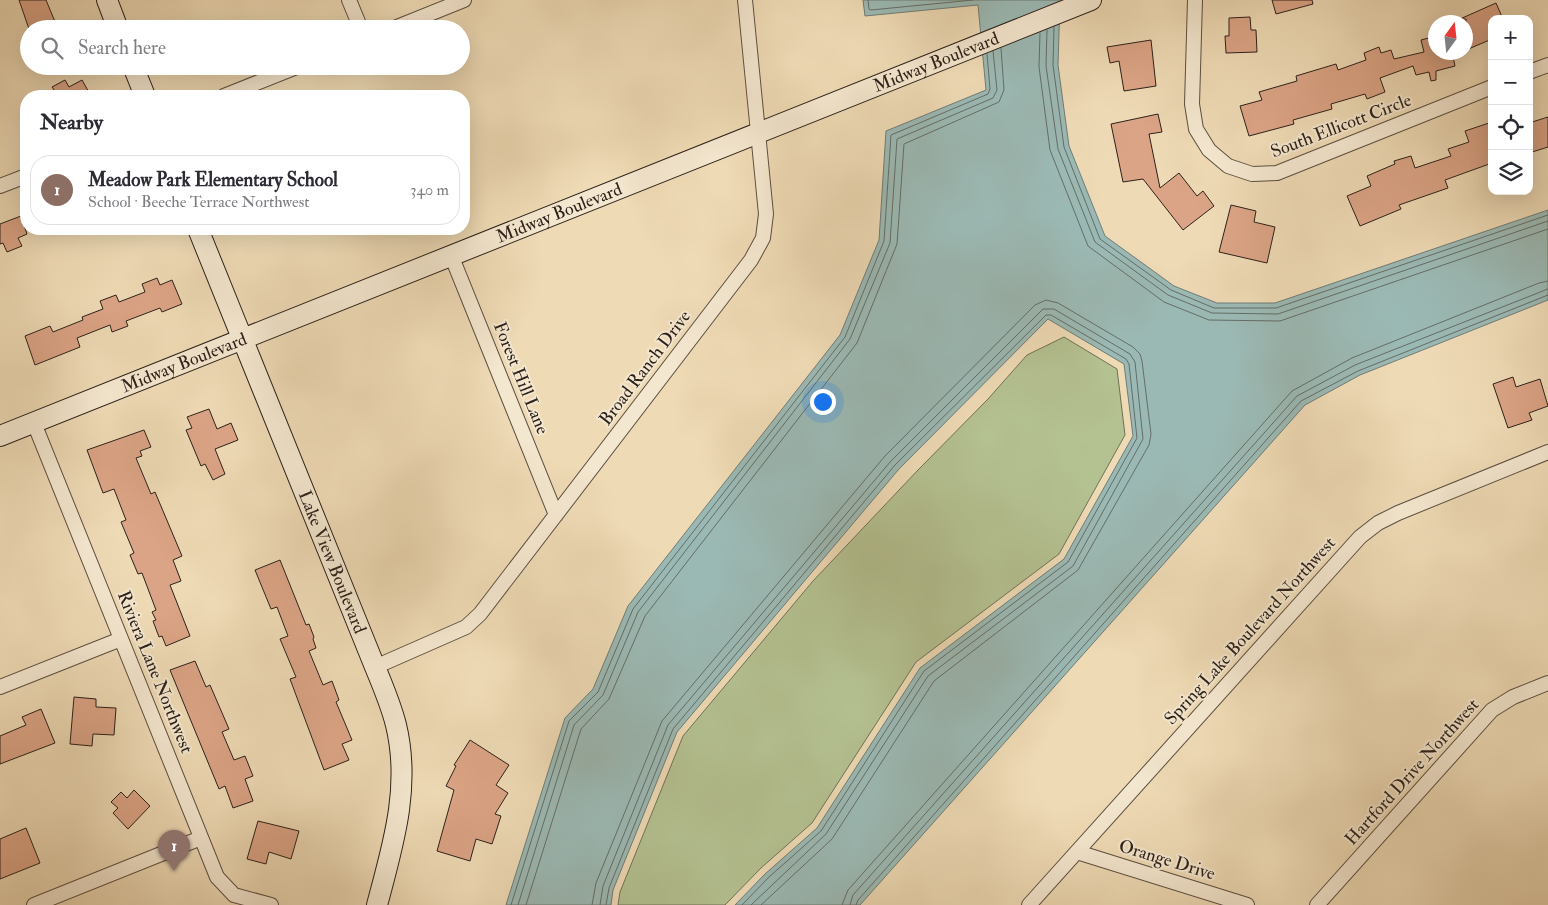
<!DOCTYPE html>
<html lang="en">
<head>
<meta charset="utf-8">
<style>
  :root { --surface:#fff; --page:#f2f2f3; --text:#2b2b33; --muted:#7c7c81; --line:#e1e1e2; --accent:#0b8043 }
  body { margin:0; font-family:"IM FELL Double Pica",serif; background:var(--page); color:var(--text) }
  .controls { position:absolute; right:15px; top:15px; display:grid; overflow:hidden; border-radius:10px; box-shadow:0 5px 20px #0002 }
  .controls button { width:45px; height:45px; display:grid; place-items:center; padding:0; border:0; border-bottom:1px solid var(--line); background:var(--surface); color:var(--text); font:25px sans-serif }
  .compass { position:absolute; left:1428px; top:15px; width:45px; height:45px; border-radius:50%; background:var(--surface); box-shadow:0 5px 20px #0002; rotate:15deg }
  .you { position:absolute; left:822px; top:401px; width:18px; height:18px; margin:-12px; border:4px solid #fff; border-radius:50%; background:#1a73e8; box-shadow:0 0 0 8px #1a73e833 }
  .badge { display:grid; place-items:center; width:32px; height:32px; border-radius:50%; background:var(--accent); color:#fff; font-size:16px; font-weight:700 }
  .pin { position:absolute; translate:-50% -41px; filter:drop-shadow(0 1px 2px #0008) }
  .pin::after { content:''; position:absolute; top:26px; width:18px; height:15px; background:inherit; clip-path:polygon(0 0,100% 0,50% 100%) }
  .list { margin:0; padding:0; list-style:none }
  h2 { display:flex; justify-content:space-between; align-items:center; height:65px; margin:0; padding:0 20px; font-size:21px }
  h2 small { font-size:16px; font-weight:400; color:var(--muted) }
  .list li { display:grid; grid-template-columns:32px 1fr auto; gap:15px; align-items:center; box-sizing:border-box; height:70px; margin:0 10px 10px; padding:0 10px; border:1px solid var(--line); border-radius:20px }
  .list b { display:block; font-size:19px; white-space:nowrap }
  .list p { margin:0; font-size:16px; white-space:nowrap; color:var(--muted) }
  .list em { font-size:16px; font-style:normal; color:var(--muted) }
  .icon { flex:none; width:28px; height:28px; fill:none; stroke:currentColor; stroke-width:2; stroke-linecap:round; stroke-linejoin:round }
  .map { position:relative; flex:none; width:1548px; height:905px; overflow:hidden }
  .search { position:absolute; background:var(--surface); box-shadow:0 5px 20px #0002; left:20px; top:20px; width:450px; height:55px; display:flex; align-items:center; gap:12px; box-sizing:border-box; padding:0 18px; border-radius:28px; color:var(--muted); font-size:19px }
  .panel { position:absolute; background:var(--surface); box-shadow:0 5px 20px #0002; left:20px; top:90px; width:450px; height:145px; border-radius:20px }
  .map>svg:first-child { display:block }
  .green { fill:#b4c191; stroke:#707156 }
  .water { fill:#9bb9b4; stroke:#6f7c76 }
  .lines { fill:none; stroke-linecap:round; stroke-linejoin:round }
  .shore { stroke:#646d67; stroke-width:1 }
  .building { fill:#dba486; stroke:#2c211a }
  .street-casing { stroke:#5c4f41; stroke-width:16 }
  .secondary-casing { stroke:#2c211a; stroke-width:22 }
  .street { stroke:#f4e7cf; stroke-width:14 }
  .secondary { stroke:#f4e7cf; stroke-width:20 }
  .labels { text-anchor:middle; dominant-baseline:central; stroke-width:4; stroke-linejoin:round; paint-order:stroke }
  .street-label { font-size:18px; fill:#2c211a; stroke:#f4e7cf }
</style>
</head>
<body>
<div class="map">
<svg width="1548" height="905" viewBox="0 0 1548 905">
  <rect width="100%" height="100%" fill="#eedab5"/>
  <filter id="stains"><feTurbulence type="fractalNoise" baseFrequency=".004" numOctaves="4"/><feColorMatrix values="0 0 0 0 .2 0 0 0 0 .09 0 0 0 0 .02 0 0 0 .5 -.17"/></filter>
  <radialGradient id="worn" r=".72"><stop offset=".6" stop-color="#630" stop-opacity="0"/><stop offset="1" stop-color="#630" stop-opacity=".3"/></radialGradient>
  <!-- green -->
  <path class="green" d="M 1064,337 L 1117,369 L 1125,435 L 1059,554 L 916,662 L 812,823 L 761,868 L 725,905 L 618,905 L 620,892 L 683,736 L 813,581 L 918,470 L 988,399 L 1027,355 Z"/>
  <!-- water -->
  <path class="water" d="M 863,0 L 1060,0 L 1058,65 L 1069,146 L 1105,236 L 1174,286 L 1217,303 L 1275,303 L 1548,210 L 1548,300 L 1360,375 L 1305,405 L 860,905 L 735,905 L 765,874 L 817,828 L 920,668 L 1064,559 L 1133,436 L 1124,364 L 1048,319 L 899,469 L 677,732 L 613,890 L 611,905 L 506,905 L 565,718 L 593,689 L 628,606 L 840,335 L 879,240 L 886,131 L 986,90 L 978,5 L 865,16 Z"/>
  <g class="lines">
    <!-- shore -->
    <path class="shore" d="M 868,0 L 869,9 L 871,10 L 973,0
      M 1054,27 L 1053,65 L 1064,147 L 1100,239 L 1171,290 L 1214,308 L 1276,308 L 1548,215
      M 1047,30 L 1046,66 L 1058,149 L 1095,242 L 1168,295 L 1212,313 L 1278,314 L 1548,221
      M 1040,33 L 1039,67 L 1050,150 L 1088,246 L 1164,302 L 1209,320 L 1280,321 L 1548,229
      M 511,905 L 569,721 L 598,692 L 633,609 L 845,337 L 884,241 L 891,135 L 988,94 L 990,89 L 987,54
      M 518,905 L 574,725 L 603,695 L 638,612 L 850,339 L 890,243 L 897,139 L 993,98 L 997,90 L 993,51
      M 526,905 L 581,729 L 609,699 L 645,616 L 857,343 L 897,244 L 904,144 L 999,102 L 1004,90 L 1001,48
      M 592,905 L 596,883 L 662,721 L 885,456 L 1035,305 L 1046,300 L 1058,303 L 1133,347 L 1140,354 L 1142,361 L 1151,434 L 1149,445 L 1078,570 L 934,681 L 832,839 L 761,905
      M 600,905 L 603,886 L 668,725 L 891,461 L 1043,309 L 1054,309 L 1130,354 L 1135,362 L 1143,439 L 1073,566 L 928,676 L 826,834 L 751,905
      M 606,905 L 609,888 L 673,729 L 895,465 L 1046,315 L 1051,315 L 1126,359 L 1129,364 L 1137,438 L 1068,562 L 924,671 L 821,831 L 769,877 L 742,905
      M 842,905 L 848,890 L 1292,391 L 1352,358 L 1539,283 L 1548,281
      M 850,905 L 853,895 L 1297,396 L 1355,365 L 1548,289
      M 856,905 L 858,900 L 1301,401 L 1358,371 L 1548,295"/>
  </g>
  <!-- building -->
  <path class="building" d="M 19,0 L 46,0 L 58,29 L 29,29 Z
    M 1272,0 L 1312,0 L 1313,4 L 1276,14 Z
    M 1496,3 L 1503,19 L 1492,19 L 1492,39 L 1466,50 L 1466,19 L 1460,19 Z
    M 1250,17 L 1251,30 L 1256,30 L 1257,52 L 1226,53 L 1225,36 L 1229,36 L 1229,18 Z
    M 1436,36 L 1436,52 L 1452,52 L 1455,66 L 1436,71 L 1436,80 L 1431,81 L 1429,72 L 1416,75 L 1413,66 L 1380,78 L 1385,92 L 1367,99 L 1365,94 L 1331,104 L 1332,109 L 1293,120 L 1294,124 L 1249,136 L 1240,106 L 1262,100 L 1259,92 L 1297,81 L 1296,76 L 1336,64 L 1338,70 L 1366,60 L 1364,53 L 1379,47 L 1381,53 L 1391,50 L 1394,59 L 1424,52 L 1421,40 Z
    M 1151,40 L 1156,86 L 1124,91 L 1119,61 L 1110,63 L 1107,47 Z
    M 65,80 L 69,87 L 82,80 L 91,96 L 53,96 L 57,94 L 52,87 Z
    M 1158,114 L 1162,132 L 1149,134 L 1160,188 L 1179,173 L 1197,196 L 1203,191 L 1214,206 L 1183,230 L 1143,179 L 1123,182 L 1111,124 Z
    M 1548,117 L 1548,147 L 1529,153 L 1529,123 Z
    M 1489,123 L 1492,132 L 1492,163 L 1445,180 L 1448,188 L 1399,205 L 1401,209 L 1360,226 L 1347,196 L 1371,186 L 1367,176 L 1395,164 L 1394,161 L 1411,156 L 1415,168 L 1451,156 L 1448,149 L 1469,142 L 1465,131 Z
    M 1231,205 L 1256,211 L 1254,222 L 1275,227 L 1267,263 L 1219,252 Z
    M 21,216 L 27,234 L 18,238 L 22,246 L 7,252 L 3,243 L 0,244 L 0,224 Z
    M 157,278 L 160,285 L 172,280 L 182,304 L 162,312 L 160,308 L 126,321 L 128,326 L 112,332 L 110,325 L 77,338 L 80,347 L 35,365 L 25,336 L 50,326 L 53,332 L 83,320 L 82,317 L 103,309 L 100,301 L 116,295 L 119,302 L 145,292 L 142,284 Z
    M 1513,377 L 1516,387 L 1540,379 L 1548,406 L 1529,413 L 1532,420 L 1508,428 L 1493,384 Z
    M 209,409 L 217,429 L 231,423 L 238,440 L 215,449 L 225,474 L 213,480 L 205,464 L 201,466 L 186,430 L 192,428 L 187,417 Z
    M 144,430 L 151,447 L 140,451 L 142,456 L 136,458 L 151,494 L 155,492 L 182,556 L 173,560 L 181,581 L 170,585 L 190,636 L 166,646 L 162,636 L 159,637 L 153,621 L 156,620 L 152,612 L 156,610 L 142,573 L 138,574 L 130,555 L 134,553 L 121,522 L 126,520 L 114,489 L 103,493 L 87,450 Z
    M 280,560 L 306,625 L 309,624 L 314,637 L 313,639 L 316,648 L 309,651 L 323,685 L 332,681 L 339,700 L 336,702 L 352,740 L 342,744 L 349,760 L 324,770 L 290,679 L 296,677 L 280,639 L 288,636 L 277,607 L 271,609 L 255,570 Z
    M 195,661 L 206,687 L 210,685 L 229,729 L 222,732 L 234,760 L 245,756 L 253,776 L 245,779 L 253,801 L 233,808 L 225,786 L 219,789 L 170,670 Z
    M 74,697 L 96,699 L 96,707 L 116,708 L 114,735 L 93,734 L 92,746 L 70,744 Z
    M 41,709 L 55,743 L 0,764 L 0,736 L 26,725 L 22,717 Z
    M 470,740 L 509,765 L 496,785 L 508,793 L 495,814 L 501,816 L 492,844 L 476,839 L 470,861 L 437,851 L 454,790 L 446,786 L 456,766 L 454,765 Z
    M 134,790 L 150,806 L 128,829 L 113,813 L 118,808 L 111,802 L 121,792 L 127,798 Z
    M 258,821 L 299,831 L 291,859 L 269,852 L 266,864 L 247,859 Z
    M 26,828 L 40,863 L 0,879 L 0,839 Z"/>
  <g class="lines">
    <defs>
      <path id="street" d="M 349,0 L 361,29
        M 1195,0 L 1192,104 L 1196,129 L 1209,150 L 1228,166 L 1252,174 L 1277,173 L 1492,87
        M 392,29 L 464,0
        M 1529,72 L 1548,65
        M 224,96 L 299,66
        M 0,186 L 26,176
        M 451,255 L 556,515
        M 34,423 L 217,877 L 234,895 L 271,905
        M 375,667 L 466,627 L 480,614 L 751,260 L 763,238 L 766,214 L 745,0
        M 0,687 L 121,639
        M 1077,852 L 1247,905
        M 34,905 L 201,838
        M 1029,905 L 1360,537 L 1378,523 L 1398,513 L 1548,452
        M 1317,905 L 1492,710 L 1513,697 L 1548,683"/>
      <g id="secondary">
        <path d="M 107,0 L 118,29"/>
        <path d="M 133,66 L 145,96"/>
        <path id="s1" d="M 198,229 L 375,667 C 383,686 391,705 396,725 C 411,787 393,845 377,905"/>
        <path id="s2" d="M 0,436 L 1091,0"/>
      </g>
    </defs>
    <!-- street casing -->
    <use href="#street" class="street-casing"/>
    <!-- secondary casing -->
    <use href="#secondary" class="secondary-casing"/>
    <!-- street -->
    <use href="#street" class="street"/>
    <!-- secondary -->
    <use href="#secondary" class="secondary"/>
  </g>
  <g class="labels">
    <!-- street labels -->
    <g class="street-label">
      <text stroke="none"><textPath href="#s2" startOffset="1008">Midway Boulevard</textPath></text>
      <text transform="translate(1341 126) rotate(-21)">South Ellicott Circle</text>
      <text stroke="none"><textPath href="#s2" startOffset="602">Midway Boulevard</textPath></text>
      <text stroke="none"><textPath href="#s2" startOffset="198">Midway Boulevard</textPath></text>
      <text transform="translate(645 368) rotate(-53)">Broad Ranch Drive</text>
      <text transform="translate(521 378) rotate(68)">Forest Hill Lane</text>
      <text stroke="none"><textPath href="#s1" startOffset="359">Lake View Boulevard</textPath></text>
      <text transform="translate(1250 631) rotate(-48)">Spring Lake Boulevard Northwest</text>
      <text transform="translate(155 672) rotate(68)">Riviera Lane Northwest</text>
      <text transform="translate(1412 772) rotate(-48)">Hartford Drive Northwest</text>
      <text transform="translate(1167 860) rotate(17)">Orange Drive</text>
    </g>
  </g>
  <rect width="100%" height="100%" filter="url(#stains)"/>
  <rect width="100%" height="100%" fill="url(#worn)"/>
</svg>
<div class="controls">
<button>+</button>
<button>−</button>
<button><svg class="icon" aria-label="locate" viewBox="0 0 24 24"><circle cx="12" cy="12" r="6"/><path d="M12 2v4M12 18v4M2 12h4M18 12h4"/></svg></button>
<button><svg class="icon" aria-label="layers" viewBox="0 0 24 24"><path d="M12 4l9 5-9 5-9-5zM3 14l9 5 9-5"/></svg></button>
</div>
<svg class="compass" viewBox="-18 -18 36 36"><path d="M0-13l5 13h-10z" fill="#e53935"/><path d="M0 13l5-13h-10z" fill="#7c7c81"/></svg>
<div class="you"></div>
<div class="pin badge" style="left:174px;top:871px;background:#8d6e63">1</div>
<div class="search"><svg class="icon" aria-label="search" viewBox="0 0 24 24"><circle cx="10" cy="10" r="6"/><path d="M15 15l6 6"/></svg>Search here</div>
<section class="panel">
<h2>Nearby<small></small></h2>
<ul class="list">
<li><span class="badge" style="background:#8d6e63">1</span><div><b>Meadow Park Elementary School</b><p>School · Beeche Terrace Northwest</p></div><em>340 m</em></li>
</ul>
</section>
</div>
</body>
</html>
